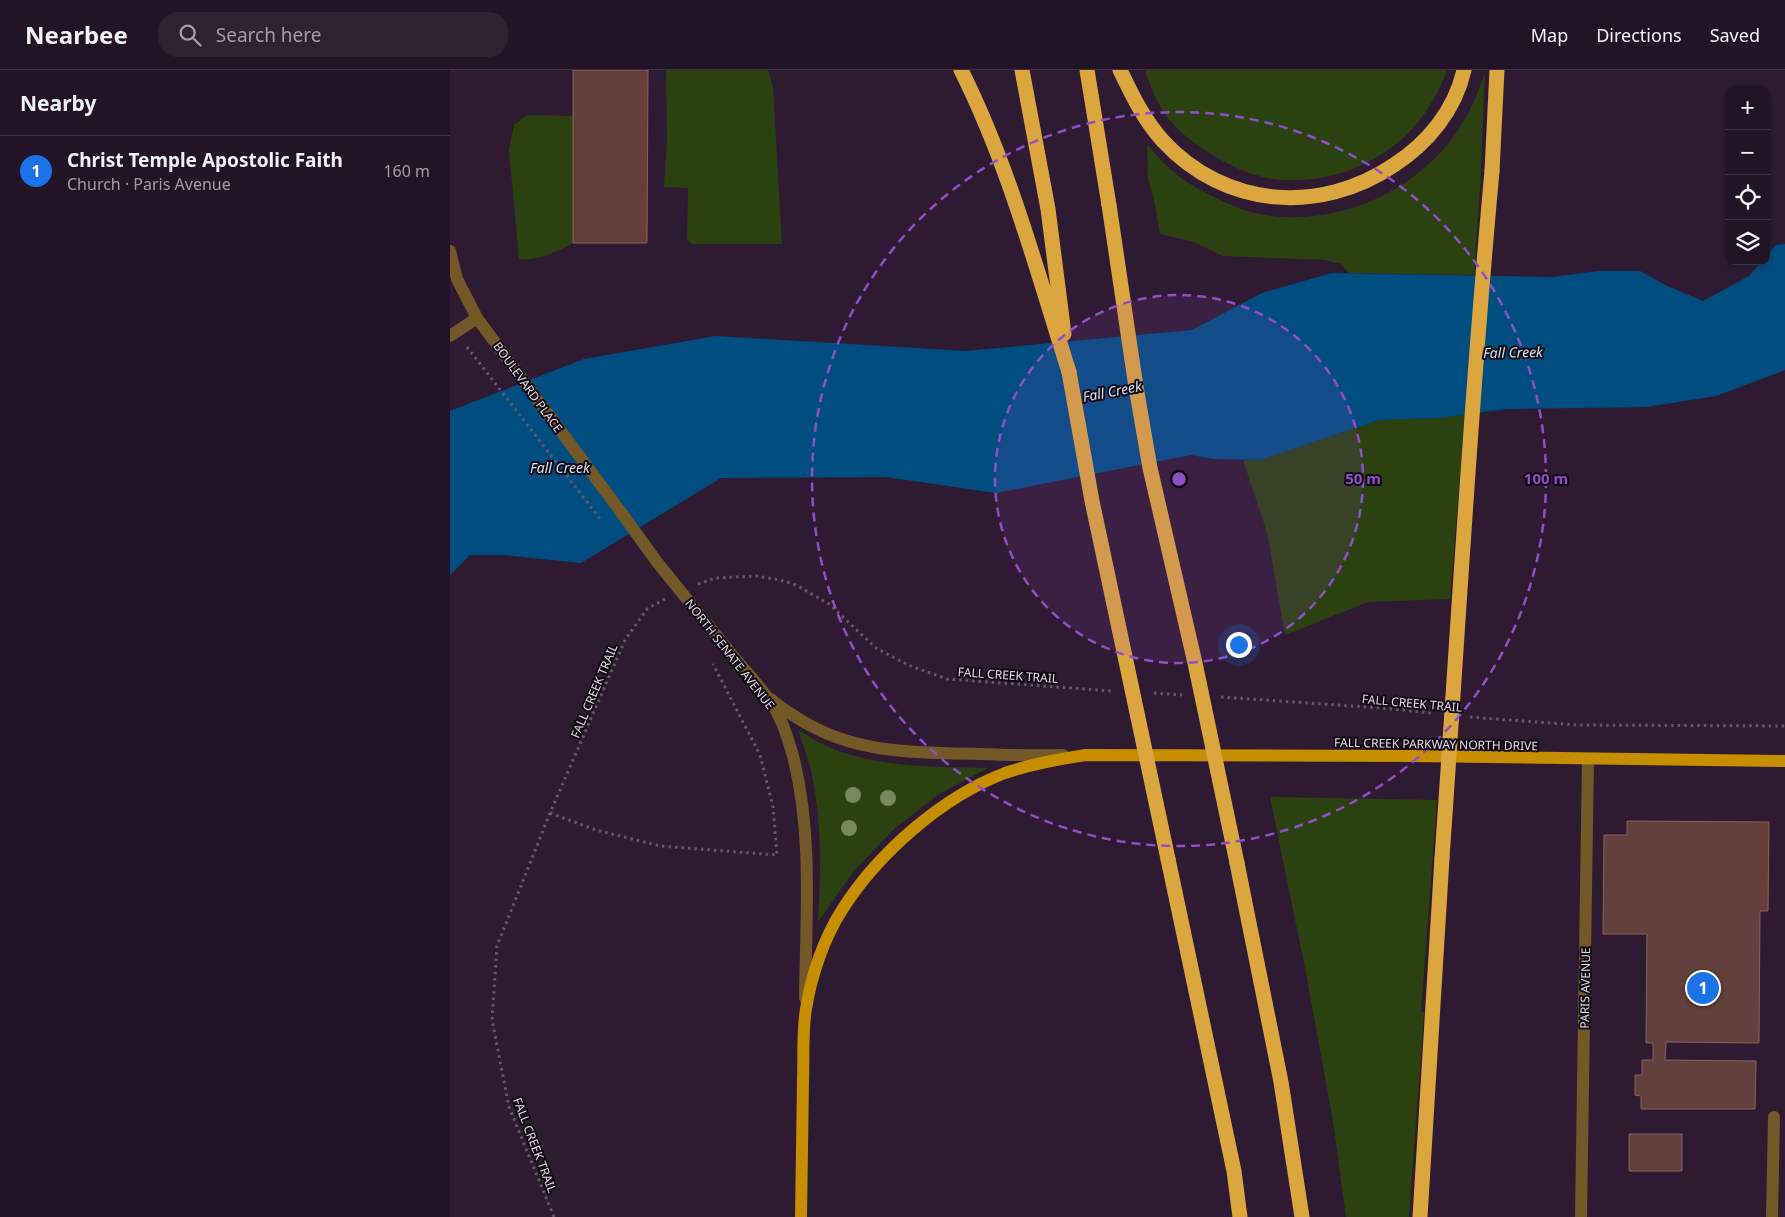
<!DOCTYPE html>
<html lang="en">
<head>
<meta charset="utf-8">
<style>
  :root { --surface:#221426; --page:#2e2132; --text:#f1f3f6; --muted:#a29ea7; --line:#3f3343; --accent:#1a73e8 }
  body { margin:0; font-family:"Noto Sans",sans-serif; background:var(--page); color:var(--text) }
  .controls { position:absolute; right:15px; top:15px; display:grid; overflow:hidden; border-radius:10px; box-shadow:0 2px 8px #0003 }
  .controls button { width:45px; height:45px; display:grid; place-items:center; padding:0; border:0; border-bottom:1px solid var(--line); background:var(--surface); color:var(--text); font:25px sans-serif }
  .you { position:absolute; left:788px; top:574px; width:18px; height:18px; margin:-12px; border:4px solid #fff; border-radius:50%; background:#1a73e8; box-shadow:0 0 0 8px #1a73e833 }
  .badge { display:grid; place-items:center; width:32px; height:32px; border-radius:50%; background:var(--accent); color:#fff; font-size:16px; font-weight:700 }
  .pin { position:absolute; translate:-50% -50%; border:2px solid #fff; box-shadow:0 1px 5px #0006 }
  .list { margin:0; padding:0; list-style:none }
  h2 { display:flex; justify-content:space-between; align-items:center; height:65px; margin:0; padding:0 20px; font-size:21px }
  h2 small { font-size:16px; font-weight:400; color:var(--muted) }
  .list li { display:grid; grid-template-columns:32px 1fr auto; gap:15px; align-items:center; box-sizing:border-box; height:70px; padding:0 20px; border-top:1px solid var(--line) }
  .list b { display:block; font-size:19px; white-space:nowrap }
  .list p { margin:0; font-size:16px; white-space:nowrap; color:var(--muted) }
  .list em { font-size:16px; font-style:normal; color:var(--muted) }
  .icon { flex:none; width:28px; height:28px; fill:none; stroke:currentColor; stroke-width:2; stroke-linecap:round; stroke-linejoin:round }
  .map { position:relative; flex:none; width:1335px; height:1147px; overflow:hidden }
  header { display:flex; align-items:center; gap:30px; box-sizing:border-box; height:70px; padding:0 25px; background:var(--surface); border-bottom:1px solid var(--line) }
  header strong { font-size:24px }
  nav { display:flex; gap:28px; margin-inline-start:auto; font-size:18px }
  .search { width:350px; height:45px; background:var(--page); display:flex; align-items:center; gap:12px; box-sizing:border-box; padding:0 18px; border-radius:20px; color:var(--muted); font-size:19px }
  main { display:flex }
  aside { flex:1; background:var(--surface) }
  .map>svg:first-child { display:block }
  .green { fill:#2c4110 }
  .water { fill:#004e81 }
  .building { fill:#63403c; stroke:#88635e }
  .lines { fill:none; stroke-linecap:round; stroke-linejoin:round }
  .path { stroke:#68576c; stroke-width:3; stroke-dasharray:2.5 4; stroke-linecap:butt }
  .minor { stroke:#745928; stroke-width:12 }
  .major { stroke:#c68e00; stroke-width:12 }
  .highway { stroke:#dca63e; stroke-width:15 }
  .minor-bridge { stroke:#745928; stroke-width:12 }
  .highway-bridge { stroke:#dca63e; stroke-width:15 }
  .tree { fill:#76885c }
  .ring { fill:none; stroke:#904ec7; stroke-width:2.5; stroke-dasharray:9 6 }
  .labels { text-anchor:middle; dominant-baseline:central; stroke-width:4; stroke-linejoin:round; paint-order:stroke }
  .street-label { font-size:12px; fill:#e4d8e7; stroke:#110913 }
  .water-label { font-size:14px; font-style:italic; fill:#d3e3f2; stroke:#110913 }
  .centre { fill:#904ec7; stroke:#110913; stroke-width:2.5 }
  .ring-label { font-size:15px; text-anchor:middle; font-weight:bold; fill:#904ec7; stroke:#110913; stroke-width:4; stroke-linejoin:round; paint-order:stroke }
</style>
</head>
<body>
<header>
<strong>Nearbee</strong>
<div class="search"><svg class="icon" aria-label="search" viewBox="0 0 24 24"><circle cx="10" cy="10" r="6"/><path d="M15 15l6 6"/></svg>Search here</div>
<nav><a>Map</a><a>Directions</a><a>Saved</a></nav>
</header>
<main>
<aside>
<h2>Nearby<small></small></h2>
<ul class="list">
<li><span class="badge">1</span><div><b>Christ Temple Apostolic Faith</b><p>Church · Paris Avenue</p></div><em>160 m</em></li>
</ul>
</aside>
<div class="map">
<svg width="1335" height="1147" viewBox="0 0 1335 1147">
  <rect width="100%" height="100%" fill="#2e1b32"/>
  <!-- green -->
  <path class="green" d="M 216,0 L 318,0 L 323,17 L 332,174 L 242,174 L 237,169 L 238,118 L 214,117 L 217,69 Z
    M 695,0 L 997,0 C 990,20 979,39 965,56 C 932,94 875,116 824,109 C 802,106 780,96 761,84 C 724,61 708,42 695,0 Z
    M 1035,3 L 1030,119 L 1024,205 L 899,203 L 891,194 L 875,190 L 773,186 L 741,171 L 710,164 L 704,130 L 698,109 L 697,76 L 699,76 C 716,99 738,115 764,127 C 782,136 801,144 822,146 C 883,153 946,129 988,85 C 1011,62 1024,34 1035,3 Z
    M 77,45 L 123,46 L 123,173 C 106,182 89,191 69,189 L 59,80 L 64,55 Z
    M 1015,344 L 1000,529 L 918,532 L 835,565 L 817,462 L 793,390 L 810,390 L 929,350 L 987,348 Z
    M 348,660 C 361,667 375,677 389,681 C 437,698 488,697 538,698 L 489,724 L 445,758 L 403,802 L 368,852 C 371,803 372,753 362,705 C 359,690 353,675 348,660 Z
    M 820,727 L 987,730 L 971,941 L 974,943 L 959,1147 L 896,1147 L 883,1051 L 856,903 Z"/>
  <!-- water -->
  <path class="water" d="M 1335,174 L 1335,300 L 1266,326 L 1196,337 L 1057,339 L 987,348 L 929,350 L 810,390 L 763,389 L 741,385 L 546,423 L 436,407 L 271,408 L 131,493 L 54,485 L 20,485 L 0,505 L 0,341 L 134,289 L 266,266 L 516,281 L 742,260 L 812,223 L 882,203 L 1102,207 L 1148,201 L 1190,201 L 1217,216 L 1253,231 L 1299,206 L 1312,191 L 1316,191 L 1316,186 L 1326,175 Z"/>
  <!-- building -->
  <path class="building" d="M 123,0 L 198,0 L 197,173 L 123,173 Z
    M 1177,751 L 1319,752 L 1318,841 L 1310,841 L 1309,973 L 1216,972 L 1215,990 L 1306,991 L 1305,1039 L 1191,1039 L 1191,1026 L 1185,1025 L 1185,1005 L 1192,1005 L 1192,990 L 1203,990 L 1203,973 L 1196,973 L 1197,864 L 1153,864 L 1154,765 L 1177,765 Z
    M 1179,1064 L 1232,1064 L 1232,1101 L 1179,1101 Z"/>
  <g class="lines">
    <!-- path -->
    <path class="path" d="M 17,277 L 151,450
      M 248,514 L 265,508 L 306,506 L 330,510 L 346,515 L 379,534 L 426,578 L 458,595 L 497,609 L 662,621
      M 704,623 L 732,625
      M 771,627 L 931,638 L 982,643
      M 1020,647 L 1126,655 L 1335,656
      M 100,743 L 146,760 L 210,776 L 327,785 L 323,737 L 310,685 L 263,594
      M 104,1147 L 59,1037 L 42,950 L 47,876 L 100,743 L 175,570 L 197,539 L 215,529"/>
    <!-- minor -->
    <path class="minor" d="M 0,181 L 7,209 L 27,248 L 173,445
      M 0,266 L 27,248
      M 283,586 C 297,603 313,619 324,637 C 333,652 338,669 343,686 C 363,764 356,847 355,928
      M 321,629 C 329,637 340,643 349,649 C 404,684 467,683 530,684 C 557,685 586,686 613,685
      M 1131,1147 L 1138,689
      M 1322,1147 L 1324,1047"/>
    <!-- major -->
    <path class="major" d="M 351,1147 C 352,1102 352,1056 353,1011 C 354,987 352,962 356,939 C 361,906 374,868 392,840 C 428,783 492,727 555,703 C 581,694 609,689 636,685 L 963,686 L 1335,691"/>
    <!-- highway -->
    <path class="highway" d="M 511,0 C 559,96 587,201 619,302
      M 572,0 L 598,139 L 614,264
      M 637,0 L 659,135
      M 670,0 C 682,25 694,50 713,71 C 775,138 870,145 944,95 C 978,73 1005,40 1014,0
      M 1042,101 L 1047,0
      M 718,789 L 784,1101 L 790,1147
      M 787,793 L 831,1012 L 852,1147
      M 970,1147 L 992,788"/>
    <!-- minor-bridge -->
    <path class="minor-bridge" d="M 173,445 L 207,492 L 283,586"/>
    <!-- highway-bridge -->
    <path class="highway-bridge" d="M 659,135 L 686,317 L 700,398 L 745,593 L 787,793
      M 619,302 L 642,431 L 718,789
      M 992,788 C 1008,559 1021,330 1042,101"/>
  </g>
  <!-- trees -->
  <g class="tree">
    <circle cx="403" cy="725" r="8"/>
    <circle cx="438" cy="728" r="8"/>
    <circle cx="399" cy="758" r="8"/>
  </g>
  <!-- distance rings -->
  <circle cx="729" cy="409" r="184" fill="#904ec7" fill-opacity=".12"/>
  <g class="ring">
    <circle cx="729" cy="409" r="184"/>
    <circle cx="729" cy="409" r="367"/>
  </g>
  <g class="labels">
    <!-- street labels -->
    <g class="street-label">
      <text transform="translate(78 317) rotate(54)">BOULEVARD PLACE</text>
      <text transform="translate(280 584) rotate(52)">NORTH SENATE AVENUE</text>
      <text transform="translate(558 605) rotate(4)">FALL CREEK TRAIL</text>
      <text transform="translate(144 621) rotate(-67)">FALL CREEK TRAIL</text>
      <text transform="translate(962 633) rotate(5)">FALL CREEK TRAIL</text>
      <text transform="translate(986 674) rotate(1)">FALL CREEK PARKWAY NORTH DRIVE</text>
      <text transform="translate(1135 918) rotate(-89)">PARIS AVENUE</text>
      <text transform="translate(85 1075) rotate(69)">FALL CREEK TRAIL</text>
    </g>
    <!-- water labels -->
    <g class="water-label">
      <text transform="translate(1063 282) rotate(-1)">Fall Creek</text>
      <text transform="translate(662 321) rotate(-11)">Fall Creek</text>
      <text x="110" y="397">Fall Creek</text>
    </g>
  </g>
  <circle cx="729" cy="409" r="8" class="centre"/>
  <g class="ring-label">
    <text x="913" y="414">50 m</text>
    <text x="1096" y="414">100 m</text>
  </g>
</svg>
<div class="controls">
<button>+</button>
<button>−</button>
<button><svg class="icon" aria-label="locate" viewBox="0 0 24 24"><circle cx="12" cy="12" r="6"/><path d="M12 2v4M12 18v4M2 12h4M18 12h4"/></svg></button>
<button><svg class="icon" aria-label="layers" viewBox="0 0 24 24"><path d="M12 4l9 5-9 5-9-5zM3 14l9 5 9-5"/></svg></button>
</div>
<div class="you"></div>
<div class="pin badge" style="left:1253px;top:918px">1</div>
</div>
</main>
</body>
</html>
